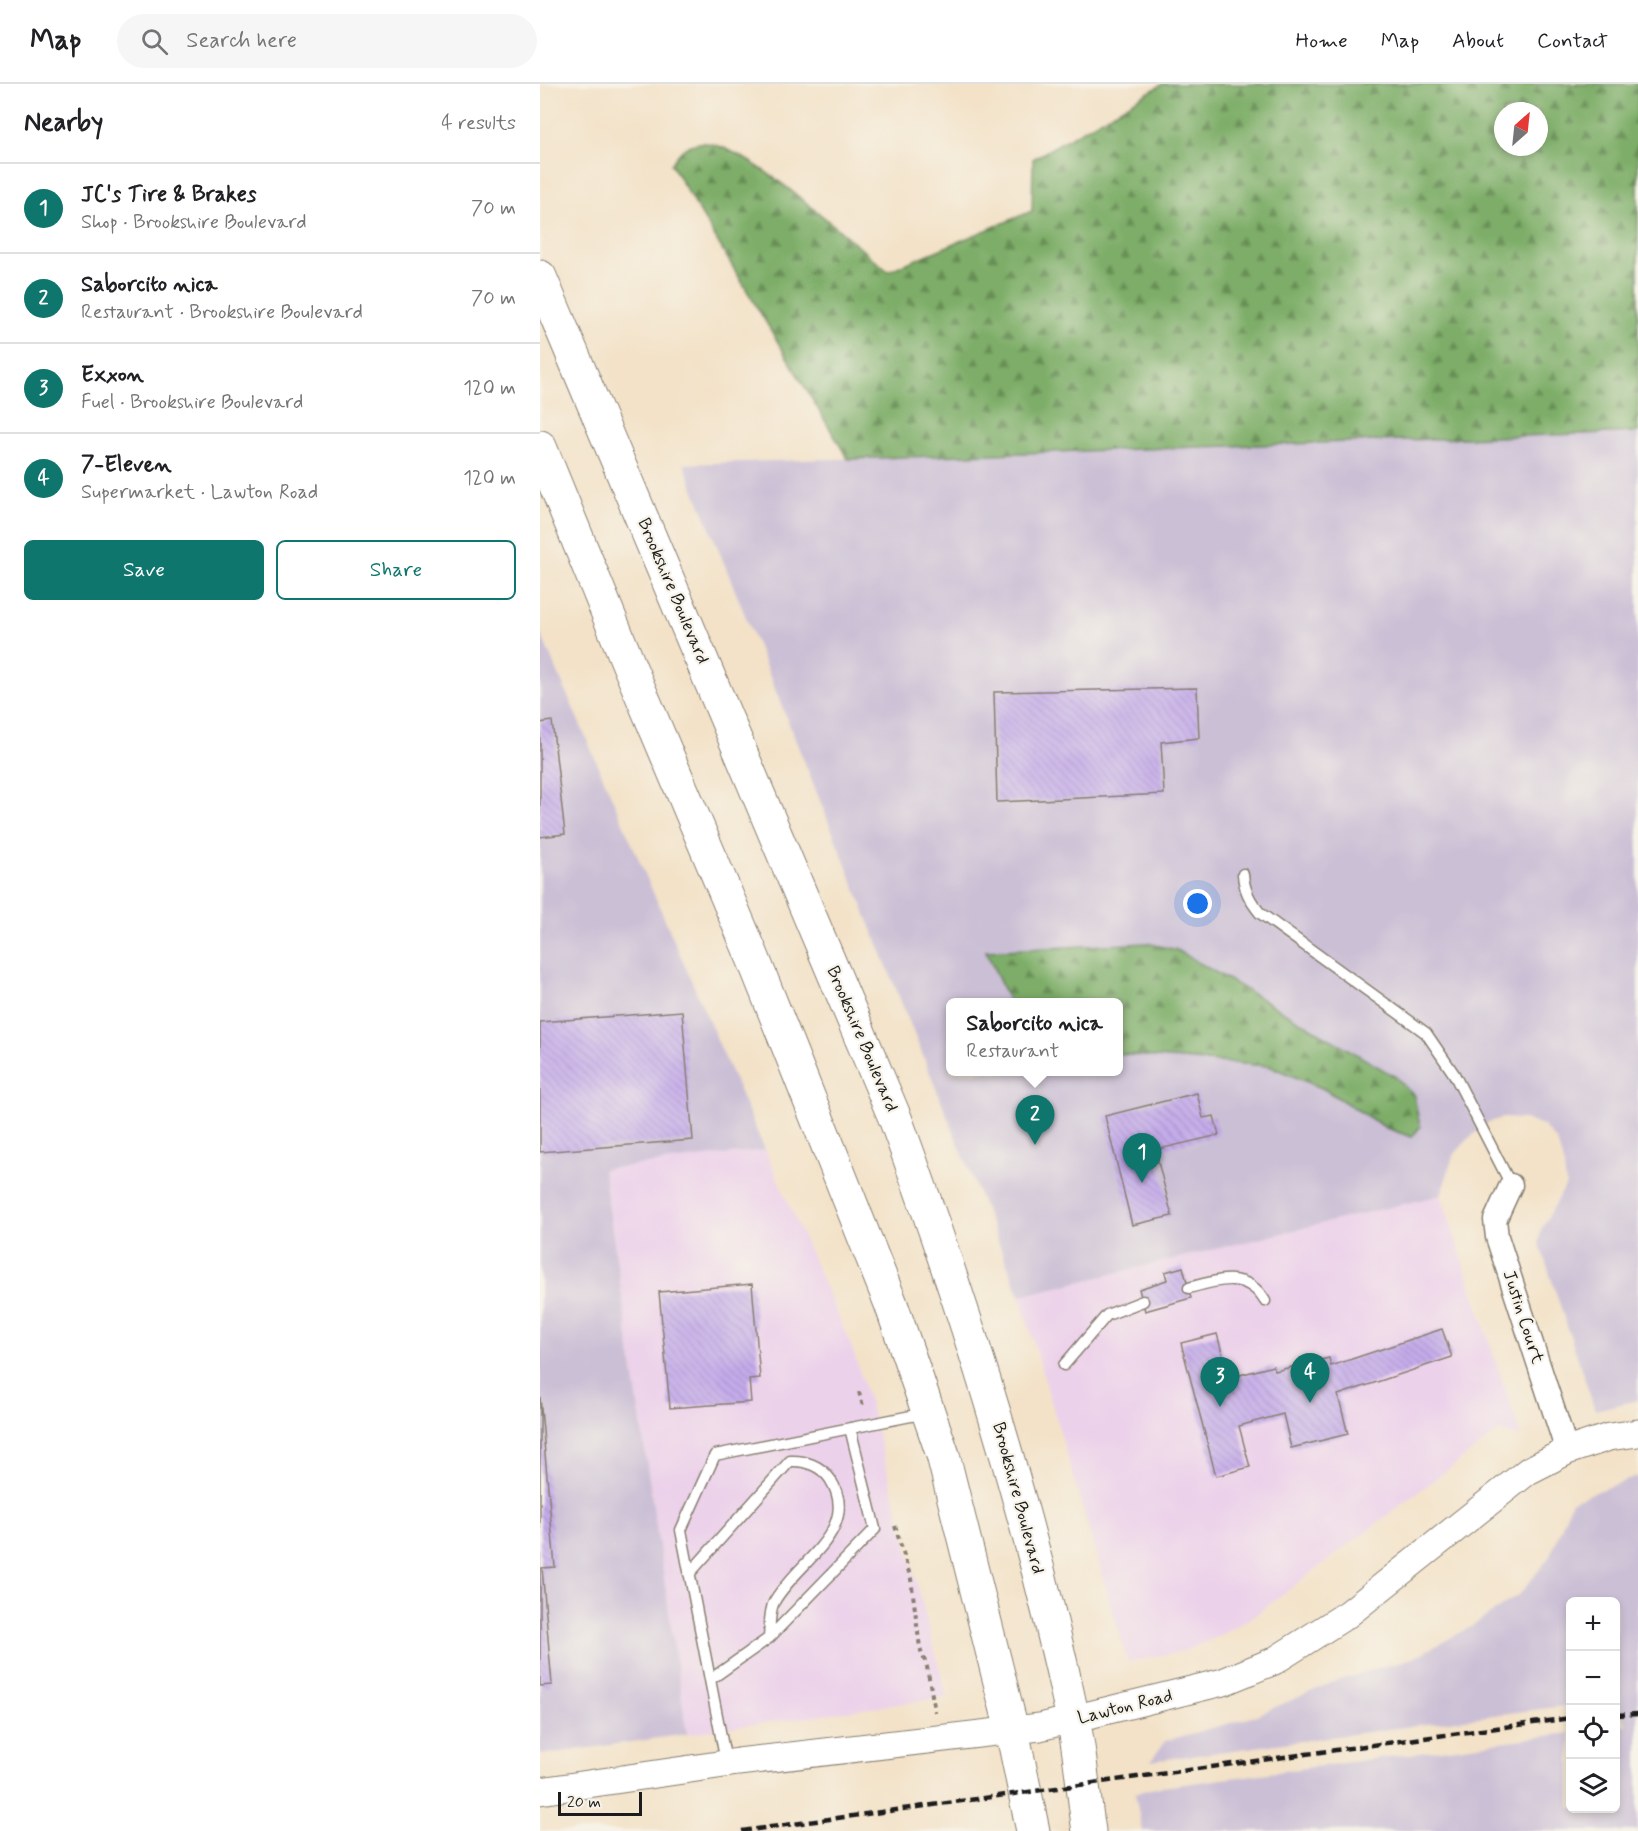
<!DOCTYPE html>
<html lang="en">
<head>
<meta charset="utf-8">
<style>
  :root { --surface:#fff; --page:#f6f6f6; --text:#202124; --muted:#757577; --line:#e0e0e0; --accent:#0f766e }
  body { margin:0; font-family:Mynerve,sans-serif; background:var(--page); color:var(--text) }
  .controls { position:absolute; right:18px; bottom:18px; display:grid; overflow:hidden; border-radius:9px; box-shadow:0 3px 9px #0003 }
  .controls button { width:54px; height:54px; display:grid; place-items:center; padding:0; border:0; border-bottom:2px solid var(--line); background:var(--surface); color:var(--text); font:30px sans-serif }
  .compass { position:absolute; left:954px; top:18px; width:54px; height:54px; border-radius:50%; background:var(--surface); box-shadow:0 3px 9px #0003; rotate:27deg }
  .scale { position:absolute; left:18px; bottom:15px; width:84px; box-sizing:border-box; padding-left:6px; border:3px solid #1c1c1c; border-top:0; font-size:16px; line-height:21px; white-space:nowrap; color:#1c1c1c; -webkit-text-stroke:4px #f7f3e8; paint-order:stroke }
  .you { position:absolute; left:658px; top:820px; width:21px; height:21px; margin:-15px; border:4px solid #fff; border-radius:50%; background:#1a73e8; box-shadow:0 0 0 9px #1a73e833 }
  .badge { display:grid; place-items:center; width:39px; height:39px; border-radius:50%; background:var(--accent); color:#fff; font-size:20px; font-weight:700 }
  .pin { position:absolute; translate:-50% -50px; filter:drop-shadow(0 2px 3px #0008) }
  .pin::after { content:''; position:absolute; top:32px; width:21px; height:18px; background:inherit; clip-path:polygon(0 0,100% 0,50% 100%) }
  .popup { position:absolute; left:406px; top:914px; width:177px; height:78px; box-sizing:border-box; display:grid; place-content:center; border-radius:9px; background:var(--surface); filter:drop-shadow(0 2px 4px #0005); font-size:20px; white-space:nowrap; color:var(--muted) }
  .popup b { font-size:22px; color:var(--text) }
  .popup::after { content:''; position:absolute; left:50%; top:100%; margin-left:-12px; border:12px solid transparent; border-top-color:var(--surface) }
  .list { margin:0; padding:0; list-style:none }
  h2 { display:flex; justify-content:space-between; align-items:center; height:78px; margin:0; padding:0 24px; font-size:26px }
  h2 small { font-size:20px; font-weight:400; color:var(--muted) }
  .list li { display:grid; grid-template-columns:39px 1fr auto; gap:18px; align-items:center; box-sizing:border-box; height:90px; padding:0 24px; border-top:2px solid var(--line) }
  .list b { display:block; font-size:22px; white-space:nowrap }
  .list p { margin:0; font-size:20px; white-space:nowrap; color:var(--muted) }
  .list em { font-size:20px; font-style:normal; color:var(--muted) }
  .actions { display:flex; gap:12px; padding:18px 24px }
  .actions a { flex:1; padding:14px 0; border:2px solid var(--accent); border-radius:9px; text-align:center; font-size:21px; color:var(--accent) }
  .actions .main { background:var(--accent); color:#fff }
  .icon { flex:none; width:33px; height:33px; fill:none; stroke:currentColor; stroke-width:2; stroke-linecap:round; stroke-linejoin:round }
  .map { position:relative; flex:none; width:1098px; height:1747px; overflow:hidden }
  header { display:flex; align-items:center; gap:36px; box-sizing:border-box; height:84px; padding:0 30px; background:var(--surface); border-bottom:2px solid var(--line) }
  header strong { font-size:28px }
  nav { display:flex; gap:33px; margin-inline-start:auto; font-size:21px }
  .search { width:420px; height:54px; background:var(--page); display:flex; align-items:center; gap:15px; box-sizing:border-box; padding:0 21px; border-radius:33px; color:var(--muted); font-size:22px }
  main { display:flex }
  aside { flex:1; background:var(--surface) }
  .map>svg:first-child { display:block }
  .built { fill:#ecd1ea }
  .industrial { fill:#cbbfd5; fill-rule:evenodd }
  .forest { fill:url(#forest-firs); stroke:#4c6442; stroke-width:1.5; fill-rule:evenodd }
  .building { fill:url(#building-back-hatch) }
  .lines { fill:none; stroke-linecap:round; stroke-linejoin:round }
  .service-casing { stroke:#887f72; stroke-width:13 }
  .minor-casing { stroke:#887f72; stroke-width:25 }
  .tertiary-casing { stroke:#887f72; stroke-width:29 }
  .trunk-casing { stroke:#887f72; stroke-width:35 }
  .path { stroke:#887f72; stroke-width:4; stroke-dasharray:4.5 4.5; stroke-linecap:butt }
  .service { stroke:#fff; stroke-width:10 }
  .minor { stroke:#fff; stroke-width:22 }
  .tertiary { stroke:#fff; stroke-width:27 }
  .trunk { stroke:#fff; stroke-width:33 }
  .rail { stroke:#1c1c1c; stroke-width:4.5; stroke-dasharray:9 4.5; stroke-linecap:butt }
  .labels { text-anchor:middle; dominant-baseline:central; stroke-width:4.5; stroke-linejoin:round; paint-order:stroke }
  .street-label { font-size:18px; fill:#1c1c1c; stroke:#f7f3e8 }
</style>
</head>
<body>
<header>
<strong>Map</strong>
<div class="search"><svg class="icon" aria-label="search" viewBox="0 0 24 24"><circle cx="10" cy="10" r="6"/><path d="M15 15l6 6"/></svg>Search here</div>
<nav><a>Home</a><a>Map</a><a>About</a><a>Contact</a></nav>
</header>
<main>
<aside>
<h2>Nearby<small>4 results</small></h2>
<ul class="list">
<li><span class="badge">1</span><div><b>JC's Tire &amp; Brakes</b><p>Shop · Brookshire Boulevard</p></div><em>70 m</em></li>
<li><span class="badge">2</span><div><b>Saborcito nica</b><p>Restaurant · Brookshire Boulevard</p></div><em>70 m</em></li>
<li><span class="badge">3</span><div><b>Exxon</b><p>Fuel · Brookshire Boulevard</p></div><em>120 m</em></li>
<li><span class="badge">4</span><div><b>7-Eleven</b><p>Supermarket · Lawton Road</p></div><em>120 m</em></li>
</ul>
<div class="actions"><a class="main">Save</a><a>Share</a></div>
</aside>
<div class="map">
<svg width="1098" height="1747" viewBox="0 0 1098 1747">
  <defs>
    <pattern id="forest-firs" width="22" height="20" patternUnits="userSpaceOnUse" patternTransform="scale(1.5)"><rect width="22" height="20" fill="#7dad68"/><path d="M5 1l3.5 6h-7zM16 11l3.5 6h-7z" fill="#668c55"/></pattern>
    <pattern id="building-back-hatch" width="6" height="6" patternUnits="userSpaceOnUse" patternTransform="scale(1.5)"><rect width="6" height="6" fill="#c4abea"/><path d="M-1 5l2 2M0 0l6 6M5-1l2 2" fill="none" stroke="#a893c8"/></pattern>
  </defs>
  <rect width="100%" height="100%" fill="#f7f3e8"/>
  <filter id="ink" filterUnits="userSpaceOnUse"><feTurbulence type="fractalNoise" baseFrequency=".0167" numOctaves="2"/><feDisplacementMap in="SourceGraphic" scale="12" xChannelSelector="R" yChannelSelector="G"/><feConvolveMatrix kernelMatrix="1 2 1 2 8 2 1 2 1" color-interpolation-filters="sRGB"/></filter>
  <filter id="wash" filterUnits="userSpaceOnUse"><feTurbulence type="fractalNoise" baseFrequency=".008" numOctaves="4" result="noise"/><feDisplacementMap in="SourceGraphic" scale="24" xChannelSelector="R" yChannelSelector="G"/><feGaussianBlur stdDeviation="1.35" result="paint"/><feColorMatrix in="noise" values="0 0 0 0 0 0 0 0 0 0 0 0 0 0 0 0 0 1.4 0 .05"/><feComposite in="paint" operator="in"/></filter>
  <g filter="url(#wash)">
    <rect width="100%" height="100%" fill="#f3e2c8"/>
    <!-- built -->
    <path class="built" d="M 225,1066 L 312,1264 L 329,1317 L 407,1613 L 147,1650 L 63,1084 Z
      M 901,1111 L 981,1353 L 959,1347 L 714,1532 L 680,1552 L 644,1567 L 588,1578 L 480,1212 Z"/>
    <!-- industrial -->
    <path class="industrial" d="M 1098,348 L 1098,1316 L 1055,1326 L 999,1158 L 1001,1146 L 1026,1101 L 1024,1082 L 1017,1057 L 1003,1042 L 984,1035 L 963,1034 L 949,1038 L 929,1054 L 913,1072 L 901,1111 L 480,1212 L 144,380 ZM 411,918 L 579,918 L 579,988 L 411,988 Z
      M 0,548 L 225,1066 L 63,1085 L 147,1650 L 0,1671 Z
      M 1098,1392 L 1098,1747 L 602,1747 L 595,1709 L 615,1704 L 1030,1649 L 1030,1724 L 1076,1724 L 1076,1643 L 1087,1641 L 1076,1620 L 1076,1518 L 1030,1518 L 1030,1621 L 611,1677 L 625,1657 L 712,1633 L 796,1597 L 873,1574 L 931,1543 L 981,1509 L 1010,1472 L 1032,1417 Z"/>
    <!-- forest -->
    <path class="forest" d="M 623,0 L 1098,0 L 1098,348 L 308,375 L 131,80 C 139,69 144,61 159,59 C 203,54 310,158 348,187 L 492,127 L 493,75 ZM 963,27 L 999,27 L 999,63 L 963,63 Z
      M 607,859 L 637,866 L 856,993 L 874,1012 L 880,1043 L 872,1053 L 846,1044 L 784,1005 L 729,982 L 579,970 L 579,918 L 469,918 L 446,867 Z"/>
    <g id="blocks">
      <!-- building -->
      <path class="building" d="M 657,604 L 659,654 L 621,658 L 624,710 L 457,718 L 454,608 Z
        M 12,637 L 25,750 L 0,753 L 0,639 Z
        M 142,927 L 153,1056 L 0,1068 L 0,938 Z
        M 657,1009 L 663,1034 L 674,1032 L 679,1051 L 615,1066 L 632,1132 L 592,1141 L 565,1032 Z
        M 643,1183 L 651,1214 L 605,1227 L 599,1205 L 627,1196 L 625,1188 Z
        M 212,1200 L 220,1294 L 209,1295 L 211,1318 L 130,1324 L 119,1208 Z
        M 902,1245 L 912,1273 L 798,1311 L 808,1350 L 751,1364 L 743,1330 L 699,1342 L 710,1383 L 676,1392 L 641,1259 L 677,1250 L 689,1294 L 733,1282 L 735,1287 L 789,1274 L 791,1282 Z
        M 0,1313 L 15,1483 L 2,1484 L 12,1601 L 0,1602 Z"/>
    </g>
  </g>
  <g filter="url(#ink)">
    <use href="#blocks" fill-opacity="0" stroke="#887f72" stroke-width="1.5"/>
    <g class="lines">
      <defs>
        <path id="service" d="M 703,790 C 704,806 710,817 720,829 L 886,949 L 914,990 L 971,1101
          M 649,1204 C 677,1196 707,1186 725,1217
          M 524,1281 L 567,1231 L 603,1217
          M 149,1490 L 250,1377 C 265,1376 281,1382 290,1395 C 323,1446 255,1479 234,1518 C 229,1527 230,1544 229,1554
          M 171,1595 L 229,1554 L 335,1445 L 310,1344
          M 186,1678 L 141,1446 L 175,1371 L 386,1329"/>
        <path id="minor" d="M 971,1101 L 955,1136 L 957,1153 L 1027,1367"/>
        <path id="tertiary" d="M 0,1707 L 198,1678 L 500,1643 L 683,1598 L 734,1577 L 808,1530 L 988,1387 L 1027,1367 L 1069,1353 L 1098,1349"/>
        <path id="trunk" d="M 0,193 L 355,1034 C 427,1230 490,1430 533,1635 C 541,1671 543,1710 549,1747
          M 0,363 L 91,586 L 213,874 L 351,1220 L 403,1371 L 472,1646 L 493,1747"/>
      </defs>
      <!-- service casing -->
      <use href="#service" class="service-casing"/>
      <!-- minor casing -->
      <use href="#minor" class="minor-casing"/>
      <!-- tertiary casing -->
      <use href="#tertiary" class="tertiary-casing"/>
      <!-- trunk casing -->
      <use href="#trunk" class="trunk-casing"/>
      <!-- path -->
      <path class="path" d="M 319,1308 L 323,1322
        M 355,1442 L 371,1495 L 380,1564 L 387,1583 L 395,1628"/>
      <!-- service -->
      <use href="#service" class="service"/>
      <!-- minor -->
      <use href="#minor" class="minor"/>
      <!-- tertiary -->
      <use href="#tertiary" class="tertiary"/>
      <!-- trunk -->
      <use href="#trunk" class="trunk"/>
      <!-- rail -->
      <path class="rail" d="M 1076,1631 L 1098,1630
        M 202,1747 L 1030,1634"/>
    </g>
  </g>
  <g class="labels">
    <!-- street labels -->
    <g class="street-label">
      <text transform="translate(133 507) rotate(67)">Brookshire Boulevard</text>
      <text transform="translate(322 955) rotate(67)">Brookshire Boulevard</text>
      <text transform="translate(983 1233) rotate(72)">Justin Court</text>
      <text transform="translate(478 1414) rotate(75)">Brookshire Boulevard</text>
      <text transform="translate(585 1623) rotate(-14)">Lawton Road</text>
    </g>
  </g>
</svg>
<div class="controls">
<button>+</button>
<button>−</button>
<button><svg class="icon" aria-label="locate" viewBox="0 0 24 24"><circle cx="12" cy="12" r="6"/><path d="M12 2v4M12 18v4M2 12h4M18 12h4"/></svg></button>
<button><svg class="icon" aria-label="layers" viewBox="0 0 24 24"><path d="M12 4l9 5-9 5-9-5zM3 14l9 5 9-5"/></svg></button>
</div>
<svg class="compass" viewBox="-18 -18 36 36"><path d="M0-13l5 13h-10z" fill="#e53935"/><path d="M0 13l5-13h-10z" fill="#757577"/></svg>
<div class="scale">20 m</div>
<div class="you"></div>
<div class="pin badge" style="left:602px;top:1099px">1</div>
<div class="pin badge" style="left:495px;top:1061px">2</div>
<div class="popup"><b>Saborcito nica</b>Restaurant</div>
<div class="pin badge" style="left:680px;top:1323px">3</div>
<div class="pin badge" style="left:770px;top:1319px">4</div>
</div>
</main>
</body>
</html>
